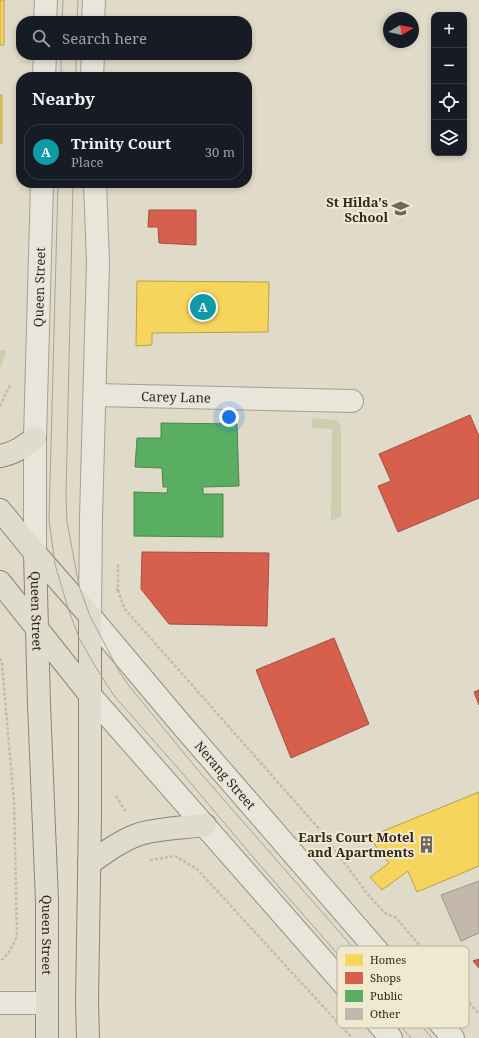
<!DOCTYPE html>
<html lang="en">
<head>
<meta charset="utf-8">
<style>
  :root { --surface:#171b24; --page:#20242c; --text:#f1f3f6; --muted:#9ea1a6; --line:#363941; --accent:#6e6659 }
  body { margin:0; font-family:"Noto Serif",serif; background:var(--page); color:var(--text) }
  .controls { position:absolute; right:12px; top:12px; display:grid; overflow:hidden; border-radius:8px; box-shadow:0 2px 6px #0003 }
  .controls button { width:36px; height:36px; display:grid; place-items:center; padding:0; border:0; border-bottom:1px solid var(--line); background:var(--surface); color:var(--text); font:20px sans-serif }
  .compass { position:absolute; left:383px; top:12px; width:36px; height:36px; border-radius:50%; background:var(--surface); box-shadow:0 2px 6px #0003; rotate:81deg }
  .you { position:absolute; left:229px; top:417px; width:14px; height:14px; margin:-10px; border:3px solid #fff; border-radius:50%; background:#1a73e8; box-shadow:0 0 0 6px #1a73e833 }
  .badge { display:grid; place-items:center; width:26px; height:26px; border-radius:50%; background:var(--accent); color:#fff; font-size:13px; font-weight:700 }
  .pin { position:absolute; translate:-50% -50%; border:2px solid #fff; box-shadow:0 1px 4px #0006 }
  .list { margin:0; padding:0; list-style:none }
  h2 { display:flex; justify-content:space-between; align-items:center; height:52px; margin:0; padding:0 16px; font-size:17px }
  h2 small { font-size:13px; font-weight:400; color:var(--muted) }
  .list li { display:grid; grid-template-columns:26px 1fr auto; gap:12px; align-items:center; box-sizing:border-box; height:56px; margin:0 8px 8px; padding:0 8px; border:1px solid var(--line); border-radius:16px }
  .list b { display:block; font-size:15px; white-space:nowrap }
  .list p { margin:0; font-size:13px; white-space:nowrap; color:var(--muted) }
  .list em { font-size:13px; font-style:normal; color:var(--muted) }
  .icon { flex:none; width:22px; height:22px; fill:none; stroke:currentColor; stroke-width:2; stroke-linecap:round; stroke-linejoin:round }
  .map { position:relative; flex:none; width:479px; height:1038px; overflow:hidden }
  .search { position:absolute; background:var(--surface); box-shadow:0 2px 6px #0003; left:16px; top:16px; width:236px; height:44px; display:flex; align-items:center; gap:10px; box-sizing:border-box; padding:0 14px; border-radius:16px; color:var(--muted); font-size:15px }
  .panel { position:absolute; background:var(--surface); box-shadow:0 2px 6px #0003; left:16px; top:72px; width:236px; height:116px; border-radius:16px }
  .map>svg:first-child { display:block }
  .green { fill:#cdcead }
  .homes { fill:#f6d55c; stroke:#bba149 }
  .shops { fill:#d6604d; stroke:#a44f3f }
  .public { fill:#5aae61; stroke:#4e864d }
  .building { fill:#c3b8ab; stroke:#9f9689 }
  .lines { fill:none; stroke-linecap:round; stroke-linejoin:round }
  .minor-casing { stroke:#a59f93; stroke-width:24 }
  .tertiary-casing { stroke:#a59f93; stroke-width:24 }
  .secondary-casing { stroke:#948e83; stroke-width:24 }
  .primary-casing { stroke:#8a8479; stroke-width:24 }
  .path { stroke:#c1bbb2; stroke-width:2.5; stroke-dasharray:3 2; stroke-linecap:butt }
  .minor { stroke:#e8e5db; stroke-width:22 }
  .tertiary { stroke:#e8e5db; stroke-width:22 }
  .secondary { stroke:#e8e5db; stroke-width:22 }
  .primary { stroke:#dfdbcd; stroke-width:22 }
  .tram { stroke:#a8a49b; stroke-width:1 }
  .labels { text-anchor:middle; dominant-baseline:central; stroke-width:4; stroke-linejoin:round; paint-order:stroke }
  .poi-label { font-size:13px; font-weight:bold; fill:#31281d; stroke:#f1e9cf; text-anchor:end }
  .street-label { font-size:13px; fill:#31281d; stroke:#f1e9cf }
  .key { fill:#f1e9cf; stroke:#b7af9a; stroke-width:1 }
  .key-label { font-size:11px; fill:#31281d }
</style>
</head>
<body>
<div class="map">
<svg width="479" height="1038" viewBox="0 0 479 1038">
  <rect width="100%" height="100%" fill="#e0dac9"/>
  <!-- green -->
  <path class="green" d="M 0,350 L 6,350 L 5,356 L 0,368 Z
    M 312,418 L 336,420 L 340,424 L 341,429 L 341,516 L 331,521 L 332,429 L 312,428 Z"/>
  <!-- homes -->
  <path class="homes" d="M 0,0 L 4,0 L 4,45 L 0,45 Z
    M 0,95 L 2,95 L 2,143 L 0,143 Z
    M 137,281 L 269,282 L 268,332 L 152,333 L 152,345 L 136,346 Z
    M 479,792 L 479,866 L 417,892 L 408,871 L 382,890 L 370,877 L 389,863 L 378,851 L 371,836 Z"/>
  <!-- shops -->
  <path class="shops" d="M 149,210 L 196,210 L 196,245 L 159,243 L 158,227 L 148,227 Z
    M 470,415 L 479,436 L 479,498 L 398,532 L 378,486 L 391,481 L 379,454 Z
    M 142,552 L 269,553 L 267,626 L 169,624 L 141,589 Z
    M 334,638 L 369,724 L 291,758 L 256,670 Z
    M 479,690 L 479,705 L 474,692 Z
    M 479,959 L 479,968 L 473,961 Z"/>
  <!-- public -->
  <path class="public" d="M 161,423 L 237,424 L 239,486 L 203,487 L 203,494 L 223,494 L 223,537 L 134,536 L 134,492 L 167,493 L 168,487 L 163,487 L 162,468 L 135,467 L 137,438 L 161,438 Z"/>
  <!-- building -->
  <path class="building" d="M 479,881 L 479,933 L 461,941 L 441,895 Z"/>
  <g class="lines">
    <defs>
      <g id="minor">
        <path id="s1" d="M 95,395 L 352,401"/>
        <path d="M 0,1003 L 47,1003"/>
      </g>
      <g id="tertiary">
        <path d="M 45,21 L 46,0"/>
        <path d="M 93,21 L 94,0"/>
        <path d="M 44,77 L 45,55"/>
        <path d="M 92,77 L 93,55"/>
        <path id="s2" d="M 35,553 L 35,438 L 42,183"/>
        <path d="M 90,616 L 91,518 L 98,262 L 95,183"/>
      </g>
      <g id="secondary">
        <path id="s3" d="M 90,616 L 180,723 L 453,1038"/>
        <path d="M 90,695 L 391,1038"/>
      </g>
      <g id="primary">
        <path d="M 0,456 C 14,454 24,446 35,438"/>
        <path d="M 0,510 L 35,553 L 90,616 L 90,816 L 87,1002 L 88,1038"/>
        <path id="s4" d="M 35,553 L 39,705 L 47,901 L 47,1038"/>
        <path d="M 0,582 L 90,695"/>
        <path d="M 89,864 C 104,853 119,842 137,835 C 156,828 185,828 205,825"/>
      </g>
    </defs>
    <!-- minor casing -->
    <use href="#minor" class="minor-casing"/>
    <!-- tertiary casing -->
    <use href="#tertiary" class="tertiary-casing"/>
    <!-- secondary casing -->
    <use href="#secondary" class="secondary-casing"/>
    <!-- primary casing -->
    <use href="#primary" class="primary-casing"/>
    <!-- path -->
    <path class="path" d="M 0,406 L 10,385
      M 116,589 L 118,590 L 118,563
      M 118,590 L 124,608 L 320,830 L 369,896 L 385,913 L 396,918 L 479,1014
      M 0,658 L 2,664 L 14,802 L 17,935 C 13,946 9,954 0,961
      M 116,796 L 126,812
      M 150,860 L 175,856 L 197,869 L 352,1038"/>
    <!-- minor -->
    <use href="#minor" class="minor"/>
    <!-- tertiary -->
    <use href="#tertiary" class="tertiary"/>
    <!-- secondary -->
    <use href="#secondary" class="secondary"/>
    <!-- primary -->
    <use href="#primary" class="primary"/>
    <!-- tram -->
    <path class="tram" d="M 62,21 L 63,0
      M 77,21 L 78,0
      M 61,77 L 61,55
      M 76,77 L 76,55
      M 58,183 L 49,520 L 55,564 L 68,608 L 79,638 L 98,671 L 115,697 L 184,775 L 258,863 L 411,1038
      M 73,183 L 66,495 L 67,522 L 79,586 L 90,616 L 120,673 L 130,687 L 197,769 L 432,1038"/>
  </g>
  <!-- icons -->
  <defs>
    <symbol id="school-bare" viewBox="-9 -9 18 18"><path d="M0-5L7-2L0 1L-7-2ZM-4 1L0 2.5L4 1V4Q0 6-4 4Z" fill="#6e6659" stroke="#f1e9cf" stroke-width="2.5" paint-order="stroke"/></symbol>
    <symbol id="building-bare" viewBox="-9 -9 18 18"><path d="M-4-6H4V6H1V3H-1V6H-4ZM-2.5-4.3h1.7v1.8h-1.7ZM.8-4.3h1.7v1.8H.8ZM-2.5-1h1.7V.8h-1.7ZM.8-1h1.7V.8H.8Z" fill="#6e6659" stroke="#f1e9cf" stroke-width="2.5" paint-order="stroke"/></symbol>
  </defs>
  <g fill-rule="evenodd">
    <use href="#school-bare" x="388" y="196" width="25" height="25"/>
    <use href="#building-bare" x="414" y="832" width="25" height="25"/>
  </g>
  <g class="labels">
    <!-- poi labels -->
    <g class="poi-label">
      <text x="388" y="202">St Hilda's<tspan x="388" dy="15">School</tspan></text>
      <text x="414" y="837">Earls Court Motel<tspan x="414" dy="15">and Apartments</tspan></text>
    </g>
    <!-- street labels -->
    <g class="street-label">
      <text stroke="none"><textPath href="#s2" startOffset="266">Queen Street</textPath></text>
      <text stroke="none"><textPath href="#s1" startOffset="81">Carey Lane</textPath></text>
      <text stroke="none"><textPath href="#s4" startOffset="58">Queen Street</textPath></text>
      <text stroke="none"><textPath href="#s3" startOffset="209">Nerang Street</textPath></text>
      <text stroke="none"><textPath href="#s4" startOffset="382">Queen Street</textPath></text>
    </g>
  </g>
  <!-- legend -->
  <rect x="337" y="946" width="132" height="82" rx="6" class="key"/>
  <rect x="345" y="954" width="18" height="12" fill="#f6d55c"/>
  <rect x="345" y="972" width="18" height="12" fill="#d6604d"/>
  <rect x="345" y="990" width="18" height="12" fill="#5aae61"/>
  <rect x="345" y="1008" width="18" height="12" fill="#c3b8ab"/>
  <g class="key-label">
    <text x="370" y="964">Homes</text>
    <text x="370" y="982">Shops</text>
    <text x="370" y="1000">Public</text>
    <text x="370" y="1018">Other</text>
  </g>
</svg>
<div class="controls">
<button>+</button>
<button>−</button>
<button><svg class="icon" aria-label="locate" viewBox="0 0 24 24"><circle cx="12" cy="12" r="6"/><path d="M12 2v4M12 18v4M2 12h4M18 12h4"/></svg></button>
<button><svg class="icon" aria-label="layers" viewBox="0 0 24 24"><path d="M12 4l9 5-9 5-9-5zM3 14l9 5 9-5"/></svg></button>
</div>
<svg class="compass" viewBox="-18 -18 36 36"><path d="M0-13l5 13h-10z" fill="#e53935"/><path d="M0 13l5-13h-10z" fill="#9ea1a6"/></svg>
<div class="you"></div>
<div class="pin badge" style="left:203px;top:307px;background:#0f9aa8">A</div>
<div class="search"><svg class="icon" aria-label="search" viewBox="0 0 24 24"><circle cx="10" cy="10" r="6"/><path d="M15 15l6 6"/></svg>Search here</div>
<section class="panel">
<h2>Nearby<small></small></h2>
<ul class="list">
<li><span class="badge" style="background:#0f9aa8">A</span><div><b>Trinity Court</b><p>Place</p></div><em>30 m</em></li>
</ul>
</section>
</div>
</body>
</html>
